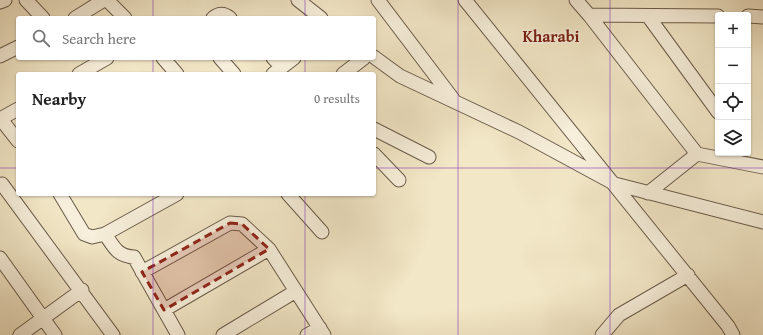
<!DOCTYPE html>
<html lang="en">
<head>
<meta charset="utf-8">
<style>
  :root { --surface:#fff; --page:#f6f6f6; --text:#222; --muted:#767676; --line:#e0e0e0 }
  body { margin:0; font-family:"Gentium Book Plus",serif; background:var(--page); color:var(--text) }
  .controls { position:absolute; right:12px; top:12px; display:grid; overflow:hidden; border-radius:4px; box-shadow:0 1px 3px #0004 }
  .controls button { width:36px; height:36px; display:grid; place-items:center; padding:0; border:0; border-bottom:1px solid var(--line); background:var(--surface); color:var(--text); font:20px sans-serif }
  .list { margin:0; padding:0; list-style:none }
  h2 { display:flex; justify-content:space-between; align-items:center; height:52px; margin:0; padding:0 16px; font-size:17px }
  h2 small { font-size:13px; font-weight:400; color:var(--muted) }
  .icon { flex:none; width:22px; height:22px; fill:none; stroke:currentColor; stroke-width:2; stroke-linecap:round; stroke-linejoin:round }
  .map { position:relative; flex:none; width:763px; height:335px; overflow:hidden }
  .search { position:absolute; background:var(--surface); box-shadow:0 1px 3px #0004; left:16px; top:16px; width:360px; height:44px; display:flex; align-items:center; gap:10px; box-sizing:border-box; padding:0 14px; border-radius:4px; color:var(--muted); font-size:15px }
  .panel { position:absolute; background:var(--surface); box-shadow:0 1px 3px #0004; left:16px; top:72px; width:360px; height:124px; border-radius:4px }
  .map>svg:first-child { display:block }
  .lines { fill:none; stroke-linecap:round; stroke-linejoin:round }
  .minor-casing { stroke:#6a5c4b; stroke-width:15 }
  .minor { stroke:#f7efdb; stroke-width:13 }
  .marked { fill:#8f2418; fill-opacity:0.2; stroke:#8f2418; stroke-width:3; stroke-dasharray:8 5; stroke-linejoin:round }
  .grid { fill:none; stroke:#7b2cbf; stroke-width:1; stroke-opacity:0.55 }
  .labels { text-anchor:middle; dominant-baseline:central; stroke-width:3; stroke-linejoin:round; paint-order:stroke }
  .quarter-label { font-size:16px; font-weight:bold; fill:#7a1f14; stroke:#f7efdb }
</style>
</head>
<body>
<div class="map">
<svg width="763" height="335" viewBox="0 0 763 335">
  <rect width="100%" height="100%" fill="#f2e7c7"/>
  <filter id="stains"><feTurbulence type="fractalNoise" baseFrequency=".005" numOctaves="4"/><feColorMatrix values="0 0 0 0 .2 0 0 0 0 .09 0 0 0 0 .02 0 0 0 .5 -.17"/></filter>
  <radialGradient id="worn" r=".72"><stop offset=".6" stop-color="#630" stop-opacity="0"/><stop offset="1" stop-color="#630" stop-opacity=".3"/></radialGradient>
  <g class="lines">
    <defs>
      <path id="minor" d="M 26,0 L 43,18
        M 107,0 L 125,18
        M 298,0 L 321,18
        M 378,0 L 453,99
        M 465,0 L 728,326 L 733,335
        M 576,0 L 589,15
        M 0,2 L 5,0
        M 648,16 L 718,112
        M 718,16 L 589,15 L 697,154 L 763,167
        M 748,16 L 763,17
        M 75,18 L 104,0
        M 213,18 C 219,13 224,13 230,18
        M 0,56 L 18,47
        M 374,57 L 400,76 L 519,132 L 615,184 L 763,222
        M 163,58 L 177,74
        M 220,58 L 234,74
        M 273,58 L 282,67
        M 79,74 L 107,58
        M 273,74 L 294,58
        M 343,74 L 364,58
        M 0,118 L 18,141
        M 0,119 L 18,109
        M 374,129 L 429,157
        M 374,154 L 399,180
        M 2,184 L 113,335
        M 648,193 L 697,154
        M 60,194 L 84,234 L 92,237 L 105,234 L 177,194
        M 288,194 L 322,232
        M 105,234 C 114,247 117,256 134,257 L 178,335
        M 0,258 L 55,335
        M 142,272 L 230,223 L 242,224 L 269,249 L 324,335
        M 164,310 L 269,249
        M 20,335 L 82,290
        M 223,335 L 296,291
        M 307,335 L 320,328
        M 602,335 L 619,315 L 688,275"/>
    </defs>
    <!-- minor casing -->
    <use href="#minor" class="minor-casing"/>
    <!-- minor -->
    <use href="#minor" class="minor"/>
  </g>
  <!-- marked area -->
  <path class="marked" d="M 230,223 L 242,224 L 269,249 L 164,310 L 142,272 Z"/>
  <!-- grid -->
  <path class="grid" d="M 153,0 L 153,18M 305,0 L 305,18M 458,0 L 458,335M 610,0 L 610,335M 153,58 L 153,74M 305,58 L 305,74M 0,168 L 18,168M 374,168 L 763,168M 153,194 L 153,335M 305,194 L 305,335"/>
  <g class="labels">
    <!-- quarter labels -->
    <g class="quarter-label">
      <text x="551" y="36">Kharabi</text>
    </g>
  </g>
  <rect width="100%" height="100%" filter="url(#stains)"/>
  <rect width="100%" height="100%" fill="url(#worn)"/>
</svg>
<div class="controls">
<button>+</button>
<button>−</button>
<button><svg class="icon" aria-label="locate" viewBox="0 0 24 24"><circle cx="12" cy="12" r="6"/><path d="M12 2v4M12 18v4M2 12h4M18 12h4"/></svg></button>
<button><svg class="icon" aria-label="layers" viewBox="0 0 24 24"><path d="M12 4l9 5-9 5-9-5zM3 14l9 5 9-5"/></svg></button>
</div>
<div class="search"><svg class="icon" aria-label="search" viewBox="0 0 24 24"><circle cx="10" cy="10" r="6"/><path d="M15 15l6 6"/></svg>Search here</div>
<section class="panel">
<h2>Nearby<small>0 results</small></h2>
<ul class="list">
</ul>
</section>
</div>
</body>
</html>
